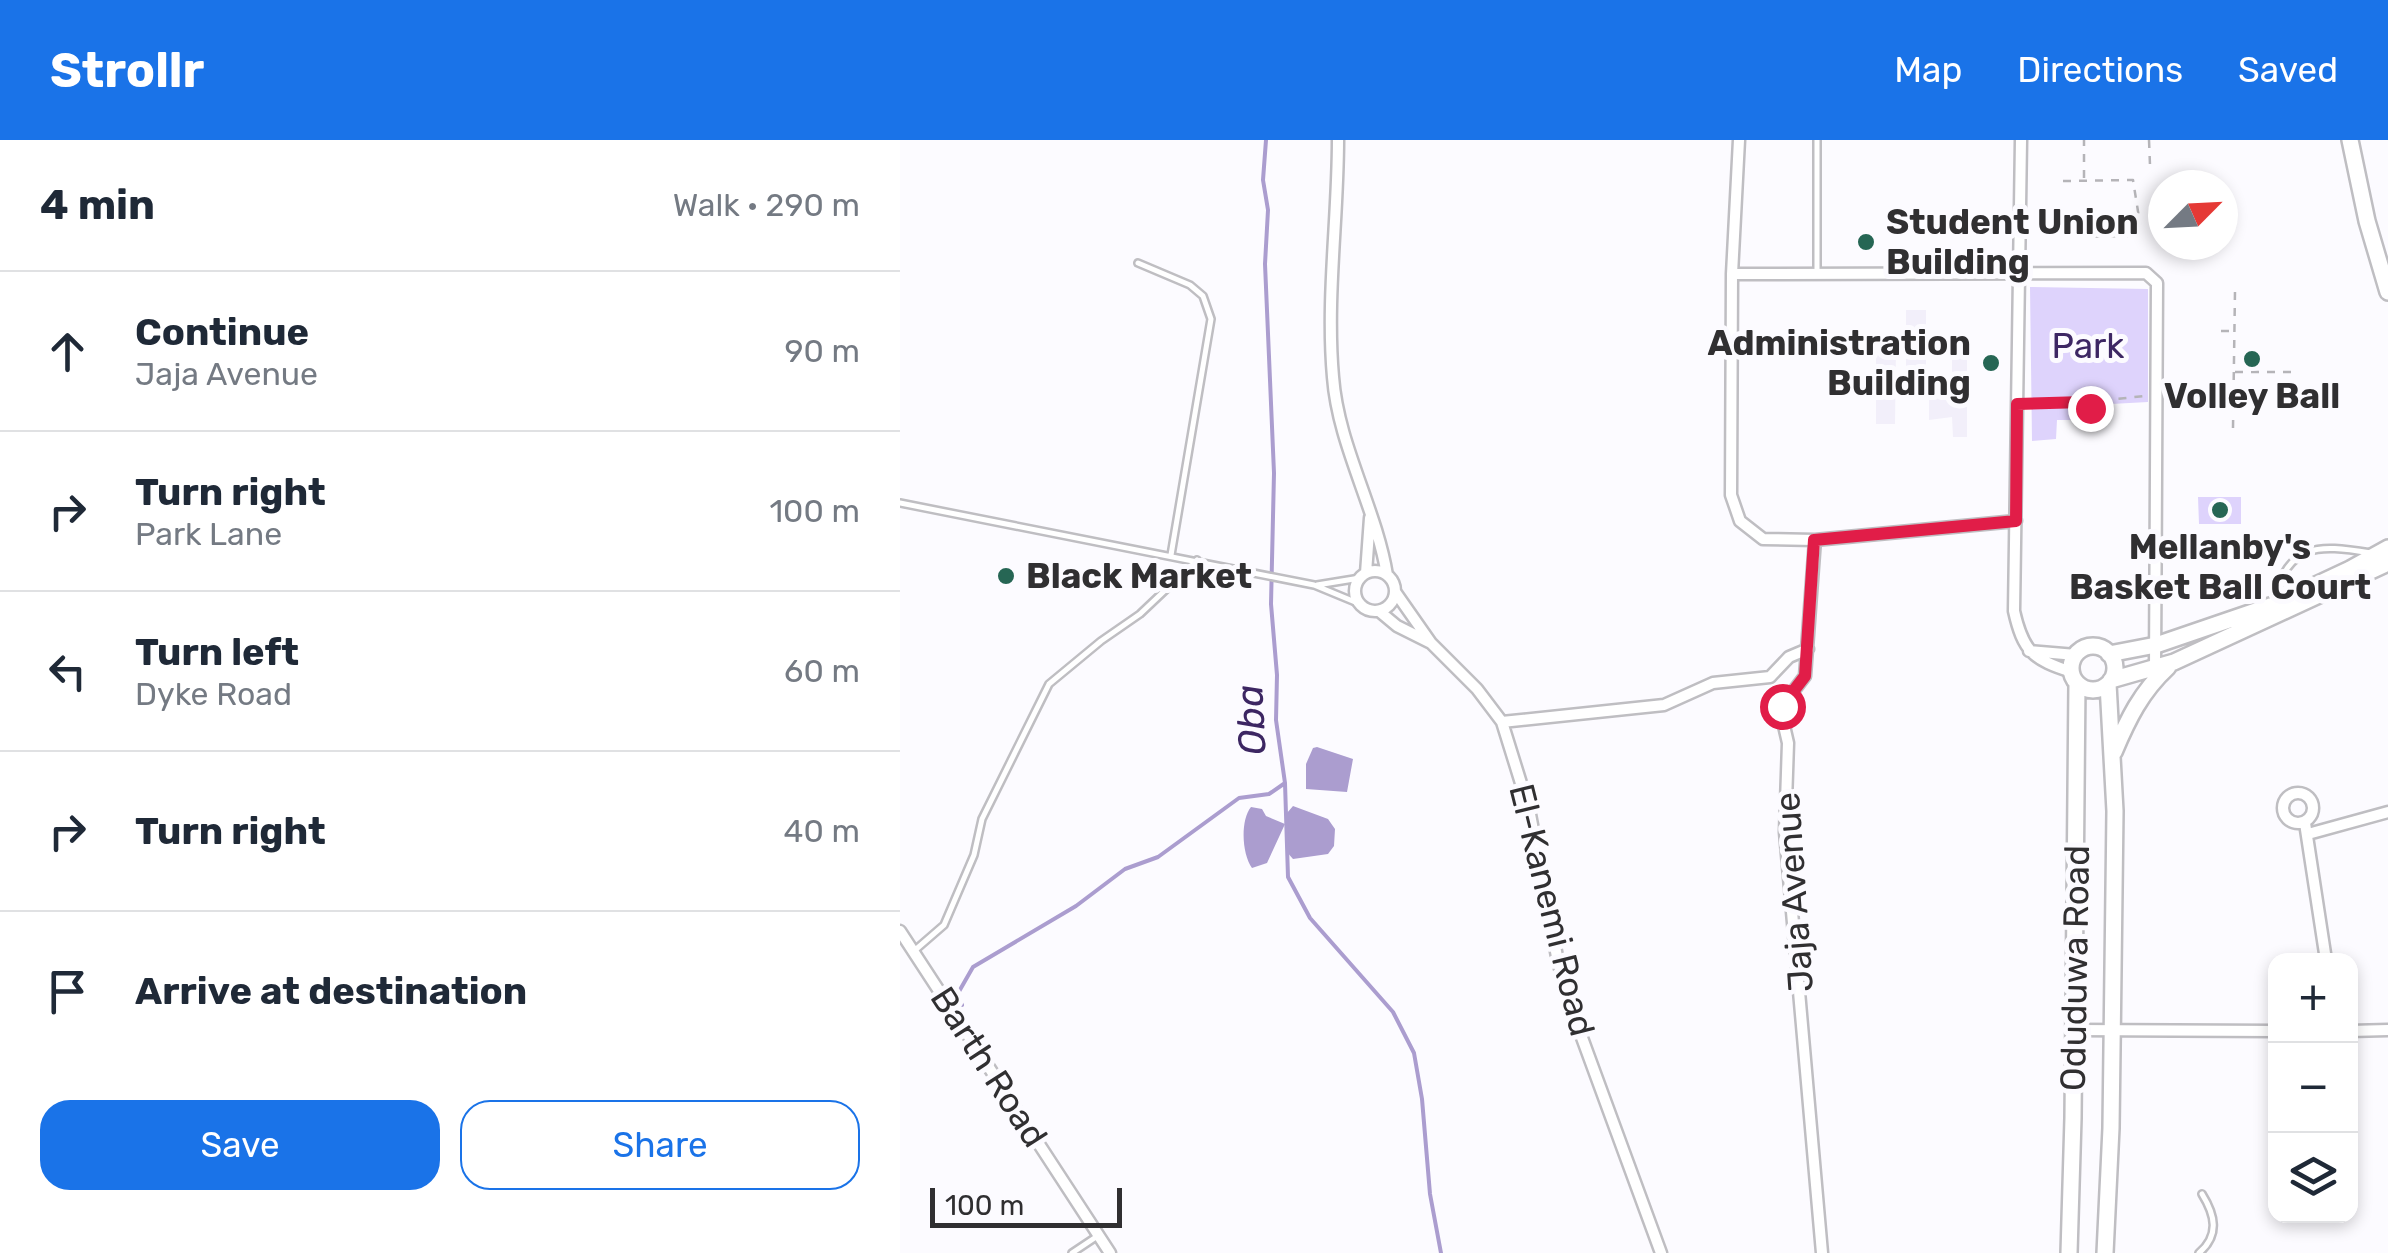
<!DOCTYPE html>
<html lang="en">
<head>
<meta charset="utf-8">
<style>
  :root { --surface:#fff; --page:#f6f6f7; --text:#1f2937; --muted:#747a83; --line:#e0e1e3; --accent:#1a73e8 }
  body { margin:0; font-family:Rubik,sans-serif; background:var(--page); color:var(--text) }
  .controls { position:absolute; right:30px; bottom:30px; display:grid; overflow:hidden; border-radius:20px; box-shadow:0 5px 15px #0003 }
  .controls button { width:90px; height:90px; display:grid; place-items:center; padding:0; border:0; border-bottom:2px solid var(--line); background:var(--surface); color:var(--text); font:50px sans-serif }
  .compass { position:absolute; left:1248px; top:30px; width:90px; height:90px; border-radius:50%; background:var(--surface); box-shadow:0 5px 15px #0003; rotate:66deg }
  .scale { position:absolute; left:30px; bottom:25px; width:192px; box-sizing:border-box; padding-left:10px; border:5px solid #302f31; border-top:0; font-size:28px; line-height:35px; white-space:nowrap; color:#302f31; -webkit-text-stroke:8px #fcfbff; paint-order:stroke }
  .stop { position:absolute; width:30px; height:30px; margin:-22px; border:8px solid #e11d48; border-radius:50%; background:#fff }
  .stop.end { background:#e11d48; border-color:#fff; box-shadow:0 2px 10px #0008 }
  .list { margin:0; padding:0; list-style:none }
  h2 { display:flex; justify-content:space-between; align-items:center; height:130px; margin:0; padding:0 40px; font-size:42px }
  h2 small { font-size:32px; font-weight:400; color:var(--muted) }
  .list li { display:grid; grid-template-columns:65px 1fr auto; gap:30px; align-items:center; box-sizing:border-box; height:160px; padding:0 40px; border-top:2px solid var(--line) }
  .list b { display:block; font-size:38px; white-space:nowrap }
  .list p { margin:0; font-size:32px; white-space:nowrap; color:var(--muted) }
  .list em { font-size:32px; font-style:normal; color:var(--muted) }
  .actions { display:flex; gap:20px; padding:30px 40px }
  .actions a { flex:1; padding:22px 0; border:2px solid var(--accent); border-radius:30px; text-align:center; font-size:35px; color:var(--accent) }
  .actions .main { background:var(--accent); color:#fff }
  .icon { flex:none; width:55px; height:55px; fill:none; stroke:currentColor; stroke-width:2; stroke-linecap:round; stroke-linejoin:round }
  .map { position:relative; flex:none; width:1488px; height:1113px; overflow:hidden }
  header { display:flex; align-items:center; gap:60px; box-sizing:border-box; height:140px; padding:0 50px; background:var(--accent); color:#fff }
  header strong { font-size:48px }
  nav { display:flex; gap:55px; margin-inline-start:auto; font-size:35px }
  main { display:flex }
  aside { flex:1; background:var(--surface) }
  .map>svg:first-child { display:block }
  .built { fill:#f2effa }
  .green { fill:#ded3fc }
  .water { fill:#ab9dcf }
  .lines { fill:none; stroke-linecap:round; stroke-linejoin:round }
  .stream { stroke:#ab9dcf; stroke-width:4 }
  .lane-casing { stroke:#bfbec2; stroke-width:10 }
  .street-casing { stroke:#bfbec2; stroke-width:15 }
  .secondary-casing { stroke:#bfbec2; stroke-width:20 }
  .path { stroke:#b5b4b8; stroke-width:2.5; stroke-dasharray:8 8; stroke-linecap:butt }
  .lane { stroke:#fff; stroke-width:5 }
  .street { stroke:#fff; stroke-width:10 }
  .secondary { stroke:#fff; stroke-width:15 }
  .route { stroke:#e11d48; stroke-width:12 }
  .poi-dot { fill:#266654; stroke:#fcfbff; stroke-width:4 }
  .labels { text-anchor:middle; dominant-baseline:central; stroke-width:10; stroke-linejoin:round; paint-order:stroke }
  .poi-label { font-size:35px; font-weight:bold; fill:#302f31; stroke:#fcfbff; text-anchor:start }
  .park-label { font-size:35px; fill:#3d2763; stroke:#fcfbff }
  .street-label { font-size:35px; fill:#302f31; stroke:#fcfbff }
  .water-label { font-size:38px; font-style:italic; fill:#3c2662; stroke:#fcfbff }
</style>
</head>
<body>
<header>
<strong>Strollr</strong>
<nav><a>Map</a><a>Directions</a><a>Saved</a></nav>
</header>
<main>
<aside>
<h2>4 min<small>Walk · 290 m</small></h2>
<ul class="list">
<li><svg class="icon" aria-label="ahead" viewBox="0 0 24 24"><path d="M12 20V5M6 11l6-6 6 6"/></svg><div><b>Continue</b><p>Jaja Avenue</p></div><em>90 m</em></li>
<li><svg class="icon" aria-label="right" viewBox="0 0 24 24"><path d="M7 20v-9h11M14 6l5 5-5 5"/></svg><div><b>Turn right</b><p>Park Lane</p></div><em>100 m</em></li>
<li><svg class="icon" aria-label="left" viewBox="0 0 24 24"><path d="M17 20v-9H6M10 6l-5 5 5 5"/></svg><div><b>Turn left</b><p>Dyke Road</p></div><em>60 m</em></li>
<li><svg class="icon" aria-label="right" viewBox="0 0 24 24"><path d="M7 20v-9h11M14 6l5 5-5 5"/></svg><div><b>Turn right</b></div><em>40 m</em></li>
<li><svg class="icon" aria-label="arrive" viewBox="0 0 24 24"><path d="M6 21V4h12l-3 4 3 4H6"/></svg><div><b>Arrive at destination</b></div></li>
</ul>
<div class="actions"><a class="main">Save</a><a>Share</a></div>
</aside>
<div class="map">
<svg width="1488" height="1113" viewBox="0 0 1488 1113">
  <rect width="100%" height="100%" fill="#fcfbff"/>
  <!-- built -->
  <path class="built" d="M 1006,170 L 1026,170 L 1026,228 L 1006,228 Z
    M 976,209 L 996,209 L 995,284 L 976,284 Z
    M 1052,211 L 1067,211 L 1067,297 L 1053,297 L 1052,277 L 1029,280 L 1029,250 L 1018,249 L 1018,235 L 1052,235 Z"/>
  <!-- green -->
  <path class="green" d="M 1130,147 L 1248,149 L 1248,262 L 1211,264 L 1209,280 L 1157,280 L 1156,299 L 1132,301 Z
    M 1298,357 L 1341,357 L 1341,384 L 1299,384 Z"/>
  <!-- water -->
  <path class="water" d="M 417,607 L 453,619 L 447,652 L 406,649 L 406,624 L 413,608 Z
    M 393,666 L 428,679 L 435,689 L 434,706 L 428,714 L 393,719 L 386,711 L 387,673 Z
    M 351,667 L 362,669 L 366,676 L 385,684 L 367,723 L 352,728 C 342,714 340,681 351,667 Z"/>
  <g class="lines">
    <!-- stream -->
    <path class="stream" d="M 366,0 L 363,40 L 368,70 L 365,124 L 374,333 L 371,464 L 377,535 L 376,580 L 385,643 L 388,737 L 410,778 L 493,872 L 514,913 L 522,959 L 530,1054 L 541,1113
      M 62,865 L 57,855 L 73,827 L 176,766 L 225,729 L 258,717 L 339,658 L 369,654 L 385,643"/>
    <defs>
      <path id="lane" d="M 238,123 L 290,145 L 303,156 L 311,179 L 271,415
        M 917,133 L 917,0
        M 0,363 L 414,445 L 460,464
        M 417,445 L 460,438
        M 1373,462 C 1389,403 1416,404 1471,413
        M 14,811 L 44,785 L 74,715 L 82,679 L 149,544 L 201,501 L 240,474 L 297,420
        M 172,1113 L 196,1097
        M 1299,1113 C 1320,1095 1315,1075 1302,1054"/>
      <path id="street" d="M 438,0 C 438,78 426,158 433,237 C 438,305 476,368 487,435
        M 839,0 L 832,134 L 831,355 L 840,381 L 863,399 L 915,400 L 1116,381
        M 1121,0 L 1114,471 C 1123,511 1133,520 1172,532
        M 832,134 L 1246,133 L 1257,143 L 1255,528
        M 915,400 L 905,536 L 882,566 L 882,577 L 888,603 L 885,692 L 922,1113
        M455 451a20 20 0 1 1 40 0a20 20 0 1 1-40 0Z
        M 466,433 L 470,378
        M 496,453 L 531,503 L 577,549 L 602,582 L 629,669 L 658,822 L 681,895 L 761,1113
        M 479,471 L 497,486 L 529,502
        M 1129,511 L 1176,515
        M 602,582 L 764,565 L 813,543 L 870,537 L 889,517 L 908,509
        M1383 668a15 15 0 1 1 30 0a15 15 0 1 1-30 0Z
        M 1405,683 L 1426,820
        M 1408,694 L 1488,672
        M 0,791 L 210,1113
        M 1173,890 L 1376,891
        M 1450,891 L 1488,890"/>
      <path id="secondary" d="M 1450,0 L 1467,81 L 1488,152
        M1171 528a22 22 0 1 1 44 0a22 22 0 1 1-44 0Z
        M 1209,514 L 1256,505 L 1373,465 L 1450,429 L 1488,408
        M 1211,540 L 1274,522 L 1488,423
        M 1214,612 C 1228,579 1241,552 1268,527
        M 1169,1113 L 1173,978 L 1177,543
        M 1205,1113 L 1211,988 L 1215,671 L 1208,544"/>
    </defs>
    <!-- lane casing -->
    <use href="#lane" class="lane-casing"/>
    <!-- street casing -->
    <use href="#street" class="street-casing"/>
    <!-- secondary casing -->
    <use href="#secondary" class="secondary-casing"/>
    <!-- path -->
    <path class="path" d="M 1249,0 L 1250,25
      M 1184,38 L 1184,0
      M 1163,41 L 1233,40 L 1240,84 L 1235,96 L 1166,97
      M 1321,191 L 1333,191
      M 1335,232 L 1396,232
      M 1128,264 L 1184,262 L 1190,268 L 1197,261 L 1245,256
      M 1333,288 L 1335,151"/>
    <!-- lane -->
    <use href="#lane" class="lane"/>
    <!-- street -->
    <use href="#street" class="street"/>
    <!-- secondary -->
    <use href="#secondary" class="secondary"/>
  </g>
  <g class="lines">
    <!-- route -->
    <path class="route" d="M 882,566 L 905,536 L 914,400 L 1116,381 L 1117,264 L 1184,262 L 1190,268"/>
  </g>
  <!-- markers -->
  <g class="poi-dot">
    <circle cx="966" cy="102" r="10"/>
    <circle cx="1352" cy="219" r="10"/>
    <circle cx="1091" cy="223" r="10"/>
    <circle cx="1320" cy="370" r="10"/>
    <circle cx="106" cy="436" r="10"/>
  </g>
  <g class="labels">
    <!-- poi labels -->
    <g class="poi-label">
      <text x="986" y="82">Student Union<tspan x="986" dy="40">Building</tspan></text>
      <text x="1071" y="203" text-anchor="end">Administration<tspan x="1071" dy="40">Building</tspan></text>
      <text x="1352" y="256" text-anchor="middle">Volley Ball</text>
      <text x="1320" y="407" text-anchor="middle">Mellanby's<tspan x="1320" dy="40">Basket Ball Court</tspan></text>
      <text x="126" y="436">Black Market</text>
    </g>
    <!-- park labels -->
    <g class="park-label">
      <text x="1188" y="206">Park</text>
    </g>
    <!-- street labels -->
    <g class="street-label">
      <text transform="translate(894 752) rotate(-94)">Jaja Avenue</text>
      <text transform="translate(652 770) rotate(76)">El-Kanemi Road</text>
      <text transform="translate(1175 828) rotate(-89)">Oduduwa Road</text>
      <text transform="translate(89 927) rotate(57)">Barth Road</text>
    </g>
    <!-- water labels -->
    <g class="water-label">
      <text transform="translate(351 580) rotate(-93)">Oba</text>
    </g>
  </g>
</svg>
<div class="controls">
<button>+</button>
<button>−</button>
<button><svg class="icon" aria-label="layers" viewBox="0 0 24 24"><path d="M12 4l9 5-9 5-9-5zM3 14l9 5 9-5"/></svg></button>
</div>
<svg class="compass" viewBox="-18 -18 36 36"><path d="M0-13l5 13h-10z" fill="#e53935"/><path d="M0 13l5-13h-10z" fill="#747a83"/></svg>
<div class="scale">100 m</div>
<div class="stop" style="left:882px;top:566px"></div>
<div class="stop end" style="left:1190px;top:268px"></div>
</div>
</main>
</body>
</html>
